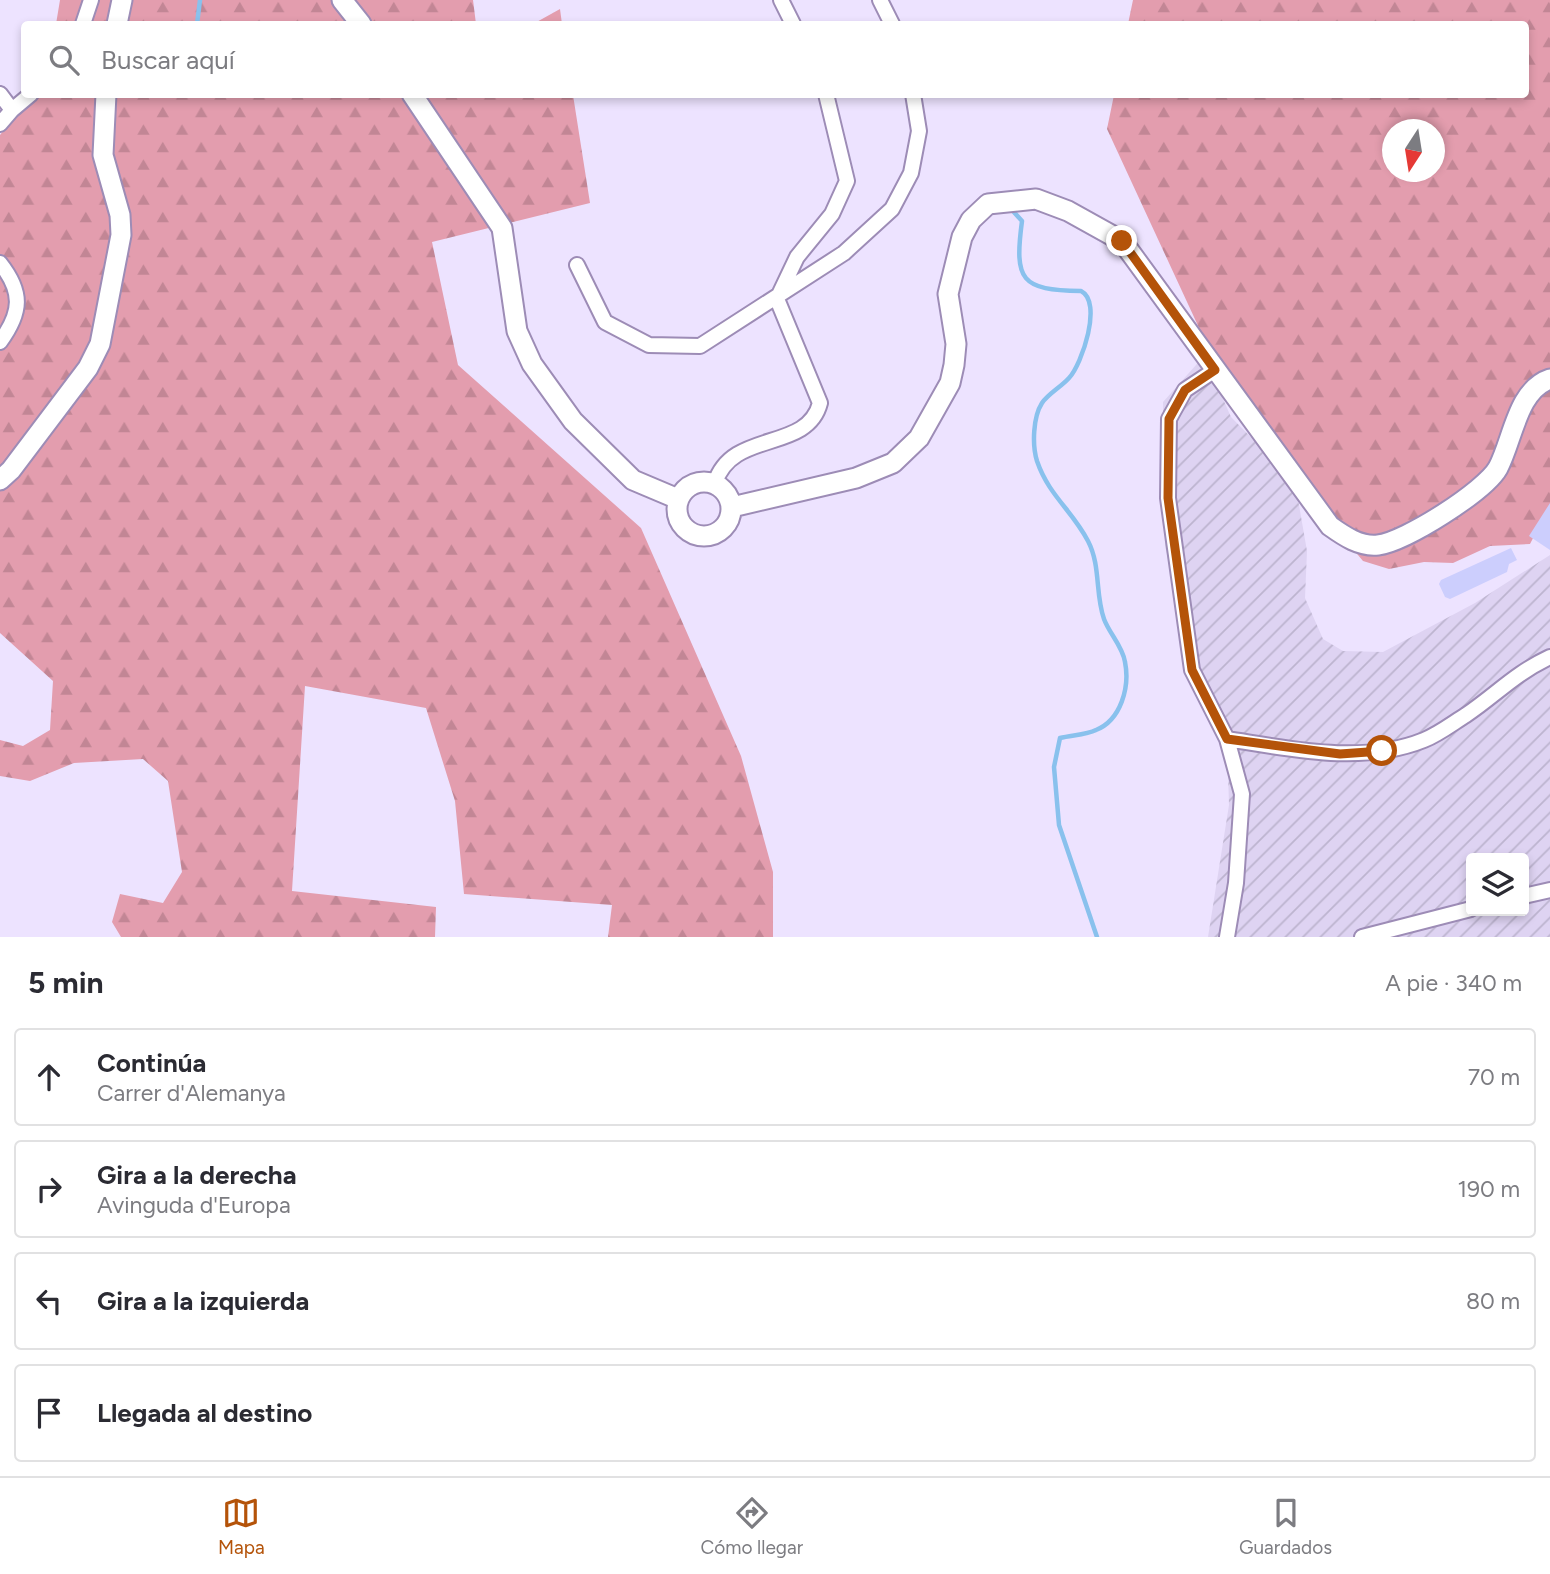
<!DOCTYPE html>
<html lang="es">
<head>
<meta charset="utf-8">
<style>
  :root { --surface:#fff; --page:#f7f7f7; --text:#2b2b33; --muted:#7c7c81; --line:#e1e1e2; --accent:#b45309 }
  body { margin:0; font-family:Figtree,sans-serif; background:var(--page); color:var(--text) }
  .controls { position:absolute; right:21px; bottom:21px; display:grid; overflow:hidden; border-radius:7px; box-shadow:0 4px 10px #0003 }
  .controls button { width:63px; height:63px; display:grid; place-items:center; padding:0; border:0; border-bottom:2px solid var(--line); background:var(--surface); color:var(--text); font:35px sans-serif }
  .compass { position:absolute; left:1382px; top:119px; width:63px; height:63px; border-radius:50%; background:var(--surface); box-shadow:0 4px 10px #0003; rotate:192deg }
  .stop { position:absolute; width:21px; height:21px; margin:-16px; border:5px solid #b45309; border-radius:50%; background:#fff }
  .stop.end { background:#b45309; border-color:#fff; box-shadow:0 2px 7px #0008 }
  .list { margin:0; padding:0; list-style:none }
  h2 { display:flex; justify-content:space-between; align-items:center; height:91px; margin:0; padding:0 28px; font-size:30px }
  h2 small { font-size:23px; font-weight:400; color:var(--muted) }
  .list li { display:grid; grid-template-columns:46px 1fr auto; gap:21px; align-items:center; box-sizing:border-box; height:98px; margin:0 14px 14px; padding:0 14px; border:2px solid var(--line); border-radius:7px }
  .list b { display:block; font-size:26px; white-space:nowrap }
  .list p { margin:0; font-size:23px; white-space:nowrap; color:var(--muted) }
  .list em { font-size:23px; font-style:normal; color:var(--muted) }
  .icon { flex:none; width:38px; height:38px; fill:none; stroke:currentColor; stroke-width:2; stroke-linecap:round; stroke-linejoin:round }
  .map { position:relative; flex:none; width:1550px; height:937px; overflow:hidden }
  .search { position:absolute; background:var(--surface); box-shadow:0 4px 10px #0003; left:21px; right:21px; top:21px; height:77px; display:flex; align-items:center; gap:18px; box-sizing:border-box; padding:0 24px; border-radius:7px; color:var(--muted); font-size:26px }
  .sheet { height:539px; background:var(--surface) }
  nav { display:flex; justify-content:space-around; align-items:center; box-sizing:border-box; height:98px; border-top:2px solid var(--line); background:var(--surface); font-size:19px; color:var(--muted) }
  nav a { display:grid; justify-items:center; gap:4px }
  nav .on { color:var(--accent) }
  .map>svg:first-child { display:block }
  .industrial { fill:url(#industrial-furrows); fill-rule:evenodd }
  .forest { fill:url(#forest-firs); fill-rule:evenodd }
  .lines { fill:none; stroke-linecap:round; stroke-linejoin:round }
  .stream { stroke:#89c1ed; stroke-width:4.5 }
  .building { fill:#cccefd }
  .street-casing { stroke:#9d8cb6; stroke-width:18 }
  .secondary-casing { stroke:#9d8cb6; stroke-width:23 }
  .street { stroke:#fff; stroke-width:14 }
  .secondary { stroke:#fff; stroke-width:19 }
  .route { stroke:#b45309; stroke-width:9 }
</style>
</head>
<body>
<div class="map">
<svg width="1550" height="937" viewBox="0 0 1550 937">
  <defs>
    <pattern id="industrial-furrows" width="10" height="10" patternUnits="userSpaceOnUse" patternTransform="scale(1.75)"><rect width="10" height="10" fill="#ded3f2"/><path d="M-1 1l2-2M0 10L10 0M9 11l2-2" fill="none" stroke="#bdb4cf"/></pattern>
    <pattern id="forest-firs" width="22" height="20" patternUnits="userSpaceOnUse" patternTransform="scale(1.75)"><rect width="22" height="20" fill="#e39dae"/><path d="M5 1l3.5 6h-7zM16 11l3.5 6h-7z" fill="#c28695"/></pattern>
  </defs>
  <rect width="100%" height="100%" fill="#ede3ff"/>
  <!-- industrial -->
  <path class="industrial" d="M 1204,356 L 1231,417 L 1295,482 L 1307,551 L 1305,598 L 1323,639 L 1343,651 L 1383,652 L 1475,603 L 1550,555 L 1550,937 L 1208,937 L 1229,805 L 1227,739 L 1192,670 L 1165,545 L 1163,402 ZM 1471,858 L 1524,858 L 1524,911 L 1471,911 Z"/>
  <!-- forest -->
  <path class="forest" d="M 60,0 L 473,0 L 476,24 L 56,24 Z
    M 1133,0 L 1550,0 L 1550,505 L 1530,544 L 1490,546 L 1453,563 L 1424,562 L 1389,569 L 1363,561 L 1237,410 L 1107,129 L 1114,95 L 1526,94 L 1526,24 L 1128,24 ZM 1392,130 L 1434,130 L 1434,172 L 1392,172 Z
    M 560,9 L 562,24 L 533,24 Z
    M 30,95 L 573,95 L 590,203 L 432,242 L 458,365 L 641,528 L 741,756 L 773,872 L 773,937 L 608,937 L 612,905 L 464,894 L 455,801 L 426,708 L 305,686 L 292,891 L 436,907 L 435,937 L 121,937 L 112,922 L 120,894 L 163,903 L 182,872 L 168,781 L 143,759 L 74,763 L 30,781 L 0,776 L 0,740 L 23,746 L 50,730 L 53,681 L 0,633 L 0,135 Z"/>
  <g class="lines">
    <!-- stream -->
    <path class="stream" d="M 197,24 L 200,0
      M 1012,210 L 1022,221 C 1014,281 1021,290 1081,291 C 1103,302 1082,364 1069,378 C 1061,387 1048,394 1042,403 C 1033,417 1032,445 1037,461 C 1049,496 1072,510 1088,541 C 1101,566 1095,594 1104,619 C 1109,633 1123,647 1125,662 C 1130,687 1121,720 1096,730 C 1086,735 1071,735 1060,738 L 1054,767 L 1059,825 L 1097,937"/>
  </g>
  <!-- building -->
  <path class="building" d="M 1550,503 L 1550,550 L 1529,536 Z
    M 1511,548 L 1517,560 L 1509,564 L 1507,572 L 1450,599 L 1445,597 L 1439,584 L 1441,580 Z"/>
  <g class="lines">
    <defs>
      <path id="street" d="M 781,0 L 793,24
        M 880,0 L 892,24
        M 83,24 L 91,0
        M 0,94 L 12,110 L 31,94
        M 0,124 L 12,110
        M 0,263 C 23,292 22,312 0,342
        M 577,265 L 605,322 L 649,345 L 700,346 L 844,253 L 892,209 L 911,173 L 919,131 L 913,94
        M 1215,370 L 1185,390 L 1169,419 L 1168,498 L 1192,670 L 1227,739 L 1242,794 L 1236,883 L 1227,937
        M 715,483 C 732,429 807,453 820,403 L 777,299 L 797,257 L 832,214 L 847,181 L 826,94
        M 1227,739 C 1291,749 1362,765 1424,740 C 1439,734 1453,723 1466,715 C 1497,694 1514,674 1550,657
        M 1524,896 L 1550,890
        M 1362,937 L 1471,909"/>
      <path id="secondary" d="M 342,0 L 361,24
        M 117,24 L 122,0
        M 412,94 L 502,228 L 517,331 L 532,364 L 573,421 L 633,480 L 678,499
        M 0,480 L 11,470 L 88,368 L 100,344 L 121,235 L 120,215 L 103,155 L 106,94
        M677 509a27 27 0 1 1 54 0a27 27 0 1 1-54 0Z
        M 732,507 L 856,478 L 893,463 L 919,438 L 950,383 L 954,365 L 956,344 L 948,294 L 962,237 L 971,220 L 988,204 L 1036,199 L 1068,211 L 1122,241 L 1330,526 C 1344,536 1360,547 1378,545 C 1405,542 1485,491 1498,468 C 1513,440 1517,390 1550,379"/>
    </defs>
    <!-- street casing -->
    <use href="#street" class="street-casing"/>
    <!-- secondary casing -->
    <use href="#secondary" class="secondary-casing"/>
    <!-- street -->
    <use href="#street" class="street"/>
    <!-- secondary -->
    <use href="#secondary" class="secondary"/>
  </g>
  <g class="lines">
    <!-- route -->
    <path class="route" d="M 1122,241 L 1215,370 L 1185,390 L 1169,419 L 1168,498 L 1192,670 L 1227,739 L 1340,754 L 1382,751"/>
  </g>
</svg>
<div class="controls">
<button><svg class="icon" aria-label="layers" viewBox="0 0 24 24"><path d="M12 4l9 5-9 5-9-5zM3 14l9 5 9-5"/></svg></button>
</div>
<svg class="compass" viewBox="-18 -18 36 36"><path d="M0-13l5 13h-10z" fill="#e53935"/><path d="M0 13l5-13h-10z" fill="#7c7c81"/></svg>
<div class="stop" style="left:1382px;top:751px"></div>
<div class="stop end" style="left:1122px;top:241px"></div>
<div class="search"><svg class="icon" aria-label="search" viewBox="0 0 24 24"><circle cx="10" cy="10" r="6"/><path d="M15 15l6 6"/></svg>Buscar aquí</div>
</div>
<section class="sheet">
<h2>5 min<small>A pie · 340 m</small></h2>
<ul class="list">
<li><svg class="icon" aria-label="ahead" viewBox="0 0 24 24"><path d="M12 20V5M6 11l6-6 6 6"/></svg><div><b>Continúa</b><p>Carrer d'Alemanya</p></div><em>70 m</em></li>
<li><svg class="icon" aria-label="right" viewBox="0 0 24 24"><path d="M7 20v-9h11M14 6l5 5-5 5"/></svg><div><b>Gira a la derecha</b><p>Avinguda d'Europa</p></div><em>190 m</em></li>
<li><svg class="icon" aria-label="left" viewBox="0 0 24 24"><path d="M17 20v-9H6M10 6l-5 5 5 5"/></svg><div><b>Gira a la izquierda</b></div><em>80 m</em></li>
<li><svg class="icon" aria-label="arrive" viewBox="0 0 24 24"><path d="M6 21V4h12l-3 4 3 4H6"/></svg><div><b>Llegada al destino</b></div></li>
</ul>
</section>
<nav>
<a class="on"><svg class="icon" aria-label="map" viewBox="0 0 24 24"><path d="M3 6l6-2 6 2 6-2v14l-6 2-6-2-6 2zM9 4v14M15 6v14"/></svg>Mapa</a>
<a><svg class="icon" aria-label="directions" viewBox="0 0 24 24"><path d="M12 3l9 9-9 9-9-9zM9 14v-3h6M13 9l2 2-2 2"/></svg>Cómo llegar</a>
<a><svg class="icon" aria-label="saved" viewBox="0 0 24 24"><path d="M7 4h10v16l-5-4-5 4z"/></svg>Guardados</a>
</nav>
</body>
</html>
